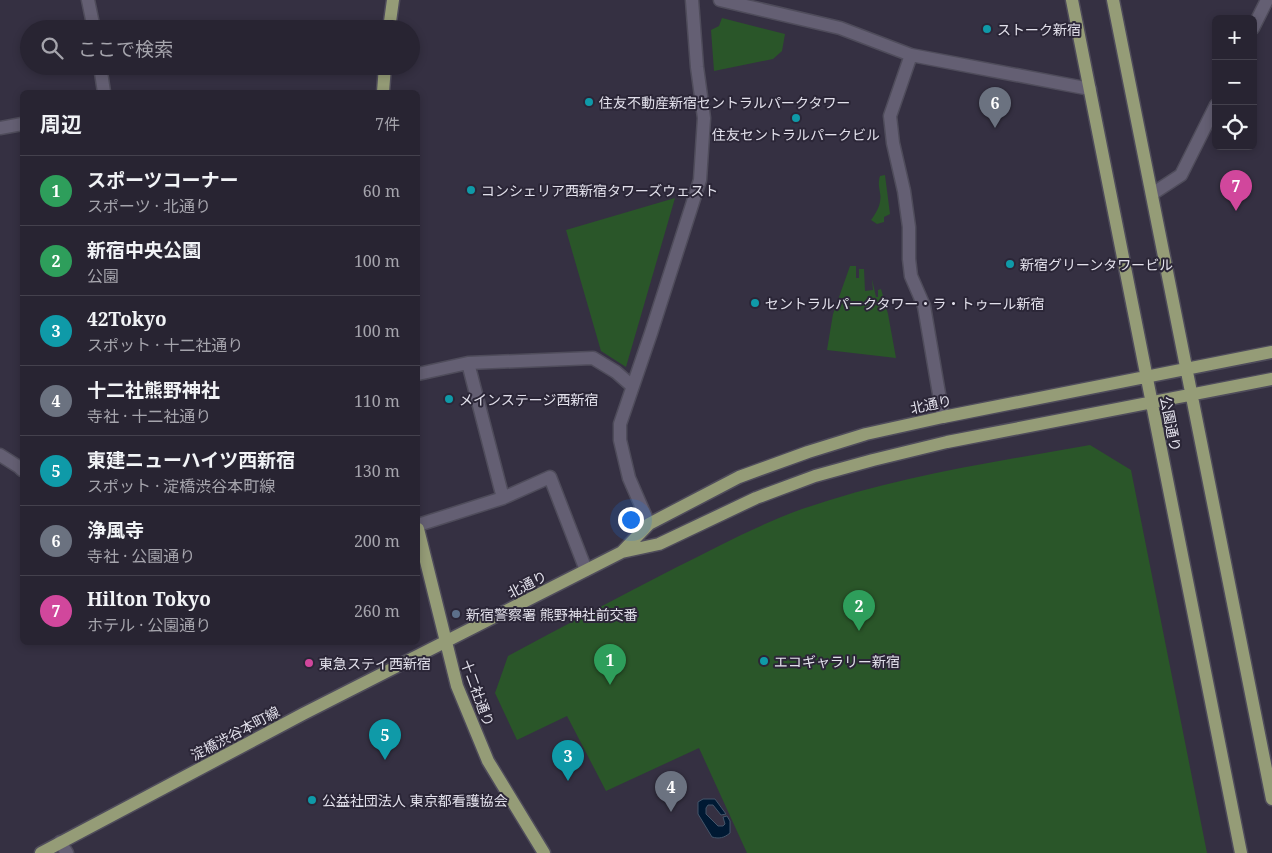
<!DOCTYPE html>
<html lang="ja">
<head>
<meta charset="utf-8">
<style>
  :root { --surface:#282432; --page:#302c3a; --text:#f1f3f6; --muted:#a5a4ac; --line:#44414d; --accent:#95b2f1 }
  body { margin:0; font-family:"Noto Serif","Noto Sans JP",serif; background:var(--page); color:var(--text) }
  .controls { position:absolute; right:15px; top:15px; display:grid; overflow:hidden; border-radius:8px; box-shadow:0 2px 8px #0003 }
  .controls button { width:45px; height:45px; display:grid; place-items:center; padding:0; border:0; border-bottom:1px solid var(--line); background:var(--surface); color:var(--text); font:25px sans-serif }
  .you { position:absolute; left:630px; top:519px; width:18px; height:18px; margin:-12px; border:4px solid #fff; border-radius:50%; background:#1a73e8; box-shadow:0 0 0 8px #1a73e833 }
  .badge { display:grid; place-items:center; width:32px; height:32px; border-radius:50%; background:var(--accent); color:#fff; font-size:16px; font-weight:700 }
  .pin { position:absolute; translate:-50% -41px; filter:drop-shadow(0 1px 2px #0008) }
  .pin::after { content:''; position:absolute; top:26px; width:18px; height:15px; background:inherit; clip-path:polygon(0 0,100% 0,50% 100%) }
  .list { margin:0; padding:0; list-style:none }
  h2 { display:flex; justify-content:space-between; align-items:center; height:65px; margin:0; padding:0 20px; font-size:21px }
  h2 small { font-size:16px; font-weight:400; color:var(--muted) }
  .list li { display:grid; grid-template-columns:32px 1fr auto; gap:15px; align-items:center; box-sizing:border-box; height:70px; padding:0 20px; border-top:1px solid var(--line) }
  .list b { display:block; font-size:19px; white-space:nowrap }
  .list p { margin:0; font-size:16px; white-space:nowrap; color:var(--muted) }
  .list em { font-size:16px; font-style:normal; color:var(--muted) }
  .icon { flex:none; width:28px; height:28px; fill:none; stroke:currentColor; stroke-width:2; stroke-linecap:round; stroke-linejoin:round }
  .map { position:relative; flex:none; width:1272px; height:853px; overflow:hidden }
  .search { position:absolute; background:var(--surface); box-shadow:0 2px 8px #0003; left:20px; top:20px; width:400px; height:55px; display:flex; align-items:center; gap:12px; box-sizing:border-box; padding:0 18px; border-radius:28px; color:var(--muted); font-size:19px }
  .panel { position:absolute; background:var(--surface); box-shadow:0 2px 8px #0003; left:20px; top:90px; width:400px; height:555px; border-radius:8px }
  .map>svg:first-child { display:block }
  .green { fill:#2a5629 }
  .water { fill:#001933; stroke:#44556a }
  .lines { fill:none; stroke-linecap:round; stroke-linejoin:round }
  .minor-casing { stroke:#4f4c5b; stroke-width:15 }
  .major-casing { stroke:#4f4c5b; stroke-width:15 }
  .minor { stroke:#645f73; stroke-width:12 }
  .major { stroke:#959c77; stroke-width:12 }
  .culture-dot { fill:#0f9aa8; stroke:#2b2637; stroke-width:2 }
  .service-dot { fill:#5c6f8a; stroke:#2b2637; stroke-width:2 }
  .hotel-dot { fill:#d1479c; stroke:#2b2637; stroke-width:2 }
  .labels { text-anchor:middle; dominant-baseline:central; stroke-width:4; stroke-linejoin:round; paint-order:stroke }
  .poi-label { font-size:14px; fill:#e2e0eb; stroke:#2b2637; text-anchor:start }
  .street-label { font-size:14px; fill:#e2e0eb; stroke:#2b2637 }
</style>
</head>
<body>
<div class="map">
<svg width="1272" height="853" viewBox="0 0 1272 853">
  <rect width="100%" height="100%" fill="#353042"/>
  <!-- green -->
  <path class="green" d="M 722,18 L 785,34 L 782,51 L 773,59 L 714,71 L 711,30 L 719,26 Z
    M 885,175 L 890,214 L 884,217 L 884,222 L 877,224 L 871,220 C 877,212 882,203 880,193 C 879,186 878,183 880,176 Z
    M 675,198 L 626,367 L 601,351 L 566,230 Z
    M 850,266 L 856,266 L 856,278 L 859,278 L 859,269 L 864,269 L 865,291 L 873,290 L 872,279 L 876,297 L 878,297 L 878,290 L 881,289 L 888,314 L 896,358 L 827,350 L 833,314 Z
    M 1090,445 L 1131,470 L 1207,853 L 747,853 L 699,748 L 606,791 L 567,716 L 517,740 L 495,693 L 508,656 C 563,626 619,597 675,568 C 717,547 758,525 802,509 C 895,477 993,462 1090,445 Z"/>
  <!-- water -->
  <path class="water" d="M 703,799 L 715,799 L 726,814 L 721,815 L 713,805 L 708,805 L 706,808 L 706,814 L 718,826 L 723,826 L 725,824 L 723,817 L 727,816 L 730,821 L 730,833 C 724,838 719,839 712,837 L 698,814 L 698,802 Z"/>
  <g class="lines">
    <defs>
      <path id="minor" d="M 88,0 L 94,29
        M 720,0 L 840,28 L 911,55
        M 1253,28 L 1267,0
        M 100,66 L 104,92
        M 0,128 L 22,124
        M 1152,194 L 1181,175 L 1216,105
        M 468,363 L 503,498
        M 418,374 L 468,363 L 593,358 L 616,372 L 632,386
        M 943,417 L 924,306 L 911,276 L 909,259 L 909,227 L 904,191 L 893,143 L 890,116 L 911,55 L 1090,89
        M 0,455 L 19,467 L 22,470
        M 649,524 L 629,478 L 620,440 L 620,424 L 651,333 L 700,180 L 704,118 L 697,67 L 692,0
        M 418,525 L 503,498 L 550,477 L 586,570
        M 60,842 L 67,853"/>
      <path id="major" d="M 1072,0 L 1241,853
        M 1113,0 L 1272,799
        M 389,29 L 393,0
        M 383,92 L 385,66
        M 418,529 L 457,686 L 488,761 L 544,853
        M 622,552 L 649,524 L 739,477 L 808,452 L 866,434 L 943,417 L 1272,352
        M 41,853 L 303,714 L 622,552 L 659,544 L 756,498 L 815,476 L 873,460 L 947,442 L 1272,379"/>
    </defs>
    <!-- minor casing -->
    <use href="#minor" class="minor-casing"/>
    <!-- major casing -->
    <use href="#major" class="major-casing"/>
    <!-- minor -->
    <use href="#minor" class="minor"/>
    <!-- major -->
    <use href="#major" class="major"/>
  </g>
  <!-- markers -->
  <g class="culture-dot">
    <circle cx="987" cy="29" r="5"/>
    <circle cx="589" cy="102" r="5"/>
    <circle cx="796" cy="118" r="5"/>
    <circle cx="471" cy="190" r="5"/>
    <circle cx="1010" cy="264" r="5"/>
    <circle cx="755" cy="303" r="5"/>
    <circle cx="449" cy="399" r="5"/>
    <circle cx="764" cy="661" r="5"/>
    <circle cx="312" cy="800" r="5"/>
  </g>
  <circle class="service-dot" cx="456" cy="614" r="5"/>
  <circle class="hotel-dot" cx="309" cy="663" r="5"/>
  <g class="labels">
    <!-- poi labels -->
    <g class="poi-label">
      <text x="997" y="29">ストーク新宿</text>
      <text x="599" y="102">住友不動産新宿セントラルパークタワー</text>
      <text x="796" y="134" text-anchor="middle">住友セントラルパークビル</text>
      <text x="481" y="190">コンシェリア西新宿タワーズウェスト</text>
      <text x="1020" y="264">新宿グリーンタワービル</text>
      <text x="765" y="303">セントラルパークタワー・ラ・トゥール新宿</text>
      <text x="459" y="399">メインステージ西新宿</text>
      <text x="466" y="614">新宿警察署 熊野神社前交番</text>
      <text x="774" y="661">エコギャラリー新宿</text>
      <text x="319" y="663">東急ステイ西新宿</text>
      <text x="322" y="800">公益社団法人 東京都看護協会</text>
    </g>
    <!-- street labels -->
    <g class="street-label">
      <text transform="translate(931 404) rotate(-12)">北通り</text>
      <text transform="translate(1171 424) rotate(79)">公園通り</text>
      <text transform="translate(527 584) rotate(-27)">北通り</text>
      <text transform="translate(478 693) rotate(70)">十二社通り</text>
      <text transform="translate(235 733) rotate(-28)">淀橋渋谷本町線</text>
    </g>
  </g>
</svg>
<div class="controls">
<button>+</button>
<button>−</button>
<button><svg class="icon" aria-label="locate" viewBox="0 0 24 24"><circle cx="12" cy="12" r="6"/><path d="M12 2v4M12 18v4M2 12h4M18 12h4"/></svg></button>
</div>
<div class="you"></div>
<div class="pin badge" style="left:610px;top:685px;background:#2e9e5b">1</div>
<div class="pin badge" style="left:859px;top:631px;background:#2e9e5b">2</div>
<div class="pin badge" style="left:568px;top:781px;background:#0f9aa8">3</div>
<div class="pin badge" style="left:671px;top:812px;background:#6b7280">4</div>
<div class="pin badge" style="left:385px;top:760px;background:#0f9aa8">5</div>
<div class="pin badge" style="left:995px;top:128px;background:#6b7280">6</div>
<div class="pin badge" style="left:1236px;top:211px;background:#d1479c">7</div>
<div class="search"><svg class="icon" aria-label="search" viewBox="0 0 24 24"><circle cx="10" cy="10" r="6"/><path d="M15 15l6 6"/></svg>ここで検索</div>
<section class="panel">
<h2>周辺<small>7件</small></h2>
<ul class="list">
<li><span class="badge" style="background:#2e9e5b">1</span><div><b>スポーツコーナー</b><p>スポーツ · 北通り</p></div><em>60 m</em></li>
<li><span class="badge" style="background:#2e9e5b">2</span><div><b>新宿中央公園</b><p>公園</p></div><em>100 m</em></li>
<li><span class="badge" style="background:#0f9aa8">3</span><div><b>42Tokyo</b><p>スポット · 十二社通り</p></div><em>100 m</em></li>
<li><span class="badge" style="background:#6b7280">4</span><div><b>十二社熊野神社</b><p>寺社 · 十二社通り</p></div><em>110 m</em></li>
<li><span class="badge" style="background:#0f9aa8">5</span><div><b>東建ニューハイツ西新宿</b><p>スポット · 淀橋渋谷本町線</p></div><em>130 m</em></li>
<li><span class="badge" style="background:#6b7280">6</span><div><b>浄風寺</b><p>寺社 · 公園通り</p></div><em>200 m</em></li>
<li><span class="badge" style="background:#d1479c">7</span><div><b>Hilton Tokyo</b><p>ホテル · 公園通り</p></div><em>260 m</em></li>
</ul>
</section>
</div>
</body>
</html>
